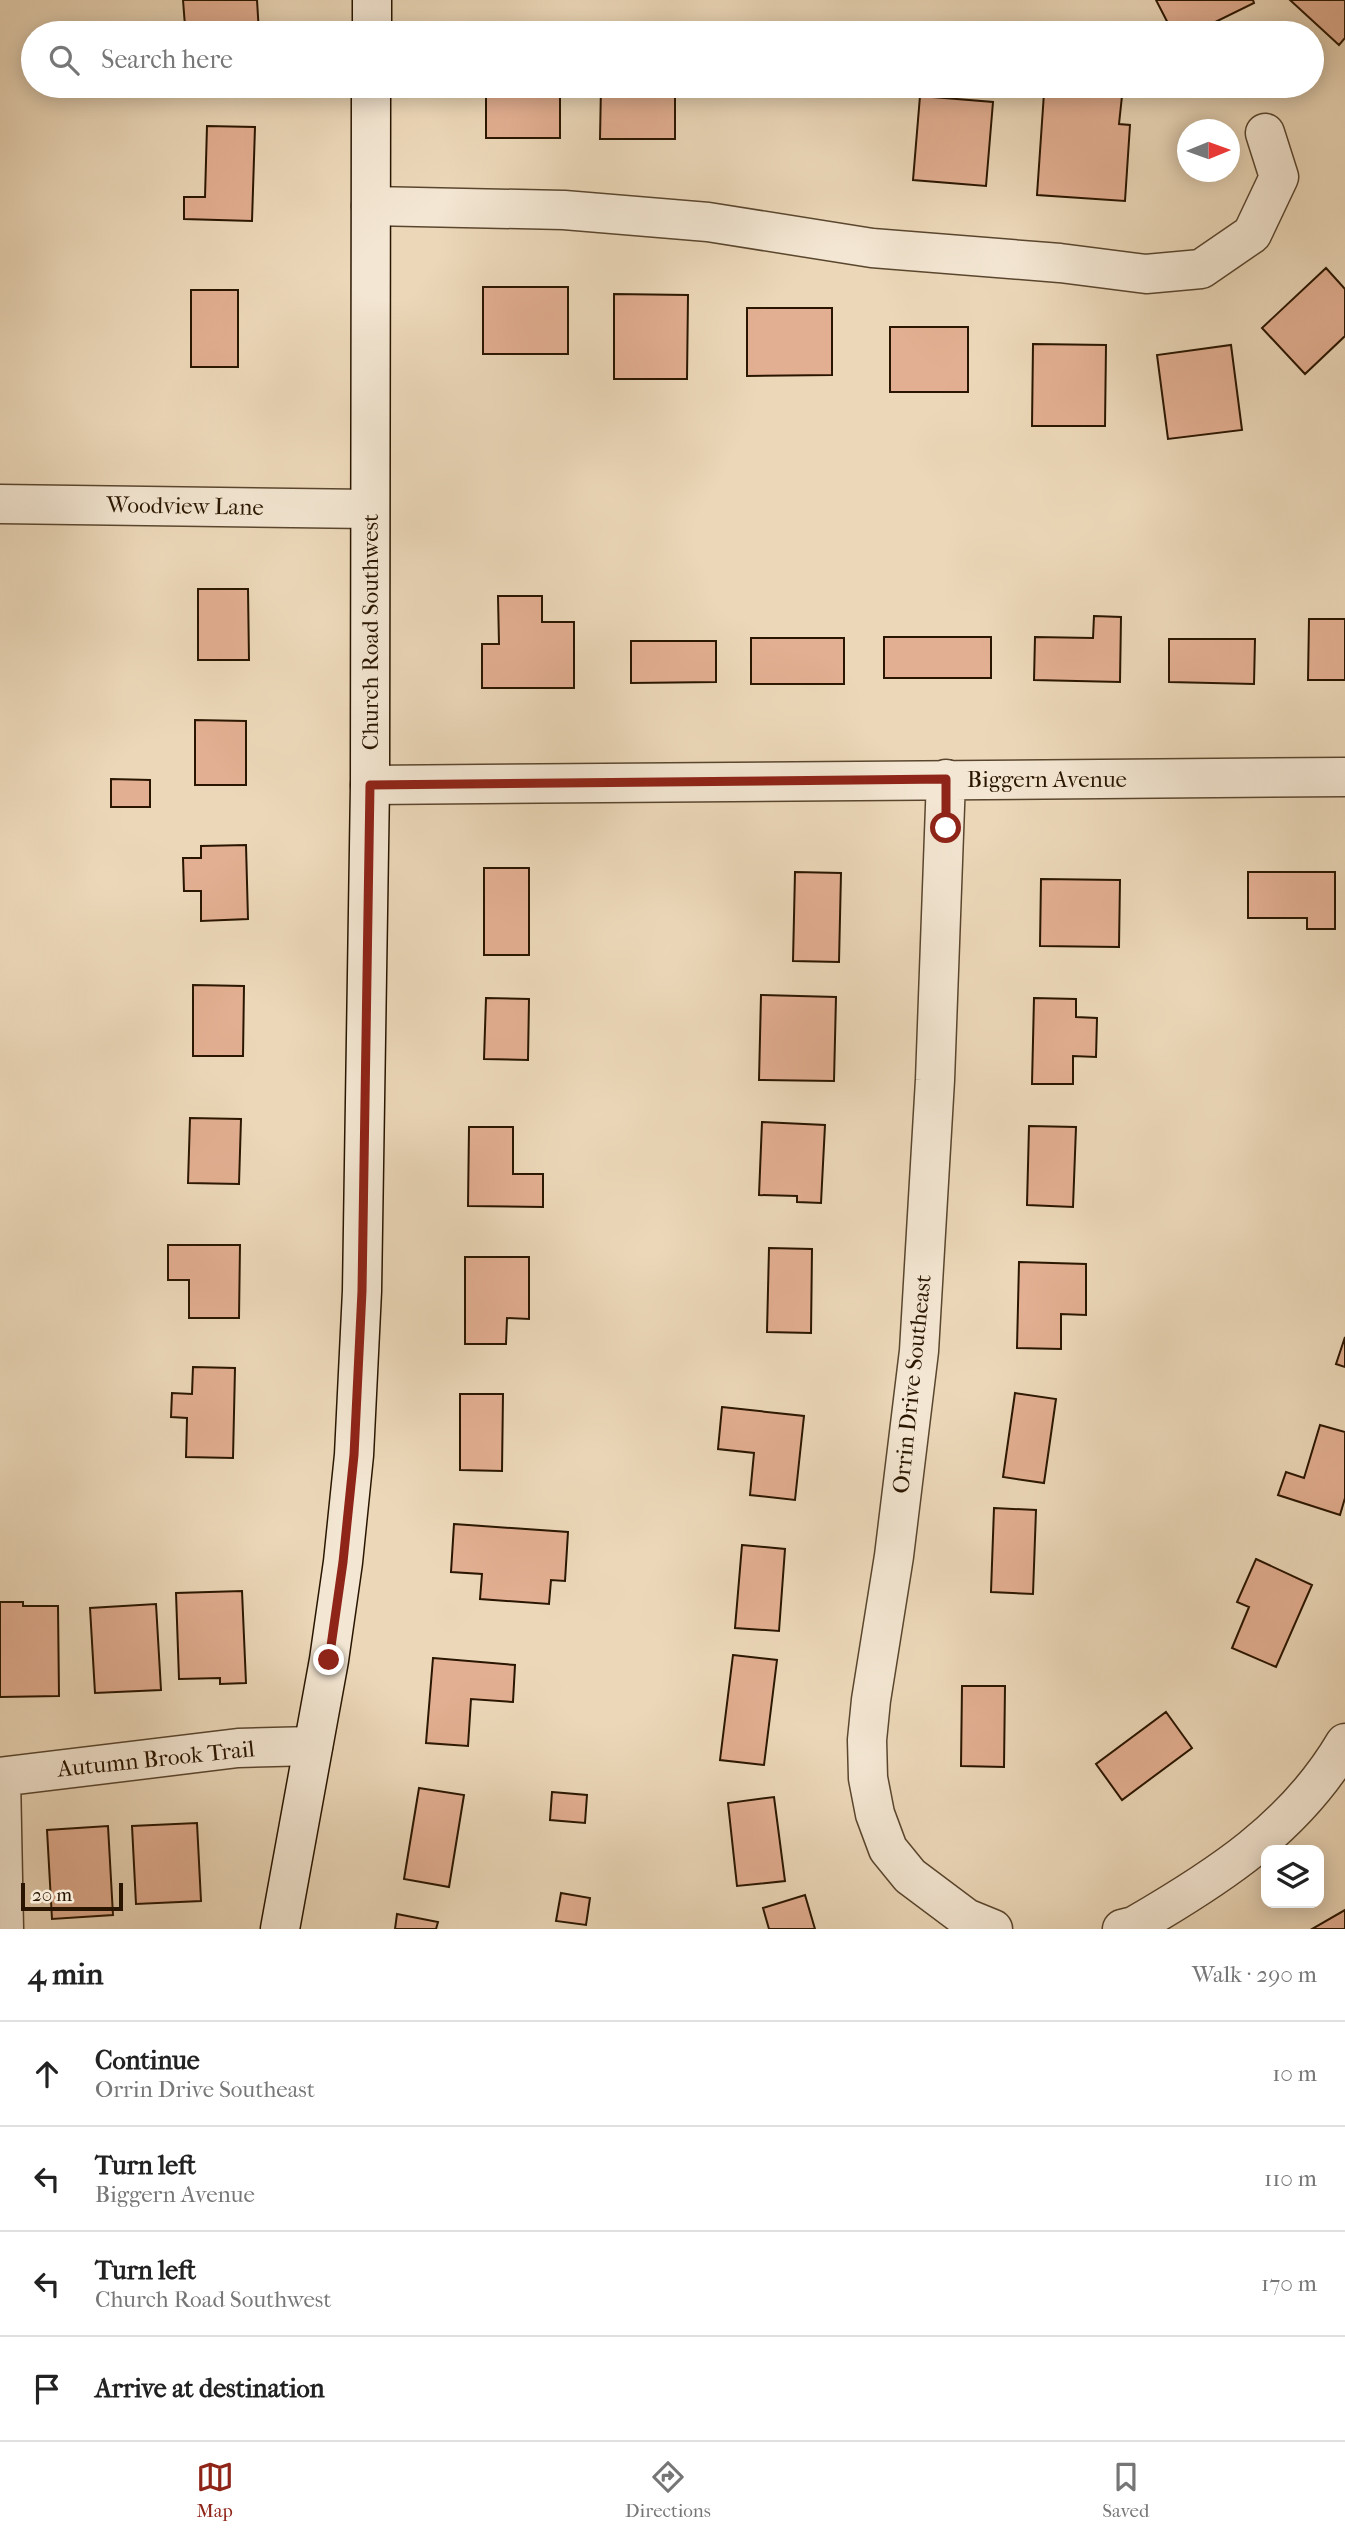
<!DOCTYPE html>
<html lang="en">
<head>
<meta charset="utf-8">
<style>
  :root { --surface:#fff; --page:#f2f2f2; --text:#222; --muted:#767676; --line:#e0e0e0; --accent:#8f2418 }
  body { margin:0; font-family:"IM FELL French Canon",serif; background:var(--page); color:var(--text) }
  .controls { position:absolute; right:21px; bottom:21px; display:grid; overflow:hidden; border-radius:14px; box-shadow:0 4px 18px #0003 }
  .controls button { width:63px; height:63px; display:grid; place-items:center; padding:0; border:0; border-bottom:2px solid var(--line); background:var(--surface); color:var(--text); font:35px sans-serif }
  .compass { position:absolute; left:1177px; top:119px; width:63px; height:63px; border-radius:50%; background:var(--surface); box-shadow:0 4px 18px #0003; rotate:89deg }
  .scale { position:absolute; left:21px; bottom:18px; width:102px; box-sizing:border-box; padding-left:7px; border:4px solid #2a1600; border-top:0; font-size:19px; line-height:24px; white-space:nowrap; color:#2a1600; -webkit-text-stroke:5px #f3e6d2; paint-order:stroke }
  .stop { position:absolute; width:21px; height:21px; margin:-16px; border:5px solid #8f2418; border-radius:50%; background:#fff }
  .stop.end { background:#8f2418; border-color:#fff; box-shadow:0 2px 7px #0008 }
  .list { margin:0; padding:0; list-style:none }
  h2 { display:flex; justify-content:space-between; align-items:center; height:91px; margin:0; padding:0 28px; font-size:30px }
  h2 small { font-size:23px; font-weight:400; color:var(--muted) }
  .list li { display:grid; grid-template-columns:46px 1fr auto; gap:21px; align-items:center; box-sizing:border-box; height:105px; padding:0 28px; border-top:2px solid var(--line) }
  .list b { display:block; font-size:26px; white-space:nowrap }
  .list p { margin:0; font-size:23px; white-space:nowrap; color:var(--muted) }
  .list em { font-size:23px; font-style:normal; color:var(--muted) }
  .icon { flex:none; width:38px; height:38px; fill:none; stroke:currentColor; stroke-width:2; stroke-linecap:round; stroke-linejoin:round }
  .map { position:relative; flex:none; width:1345px; height:1929px; overflow:hidden }
  .search { position:absolute; background:var(--surface); box-shadow:0 4px 18px #0003; left:21px; right:21px; top:21px; height:77px; display:flex; align-items:center; gap:18px; box-sizing:border-box; padding:0 24px; border-radius:38px; color:var(--muted); font-size:26px }
  .sheet { height:511px; background:var(--surface) }
  nav { display:flex; justify-content:space-around; align-items:center; box-sizing:border-box; height:98px; border-top:2px solid var(--line); background:var(--surface); font-size:19px; color:var(--muted) }
  nav a { display:grid; justify-items:center; gap:4px }
  nav .on { color:var(--accent) }
  .map>svg:first-child { display:block }
  .building { fill:#e3af92; stroke:#2a1600; stroke-width:2 }
  .lines { fill:none; stroke-linecap:round; stroke-linejoin:round }
  .street-casing { stroke:#5a462e; stroke-width:41 }
  .secondary-casing { stroke:#2a1600; stroke-width:41 }
  .street { stroke:#f3e6d2; stroke-width:38 }
  .secondary { stroke:#f3e6d2; stroke-width:38 }
  .route { stroke:#8f2418; stroke-width:9 }
  .labels { text-anchor:middle; dominant-baseline:central; stroke-width:5; stroke-linejoin:round; paint-order:stroke }
  .street-label { font-size:23px; fill:#2a1600; stroke:#f3e6d2 }
</style>
</head>
<body>
<div class="map">
<svg width="1345" height="1929" viewBox="0 0 1345 1929">
  <rect width="100%" height="100%" fill="#ecd8b9"/>
  <filter id="stains"><feTurbulence type="fractalNoise" baseFrequency=".00286" numOctaves="4"/><feColorMatrix values="0 0 0 0 .2 0 0 0 0 .09 0 0 0 0 .02 0 0 0 .5 -.17"/></filter>
  <radialGradient id="worn" r=".72"><stop offset=".6" stop-color="#630" stop-opacity="0"/><stop offset="1" stop-color="#630" stop-opacity=".3"/></radialGradient>
  <!-- building -->
  <path class="building" d="M 183,0 L 257,0 L 259,33 L 204,33 L 204,25 L 185,26 Z
    M 1156,0 L 1253,0 L 1254,3 L 1193,33 L 1173,33 Z
    M 1290,0 L 1345,0 L 1345,38 L 1339,45 Z
    M 486,86 L 560,86 L 560,138 L 486,138 Z
    M 601,86 L 675,86 L 675,139 L 600,139 Z
    M 1044,93 L 1122,96 L 1119,124 L 1130,125 L 1125,201 L 1037,195 Z
    M 920,96 L 993,102 L 986,186 L 913,180 Z
    M 207,126 L 255,127 L 252,221 L 184,219 L 184,197 L 205,197 Z
    M 1326,268 L 1345,289 L 1345,336 L 1305,374 L 1262,328 Z
    M 483,287 L 568,287 L 568,354 L 483,354 Z
    M 191,290 L 238,290 L 238,367 L 191,367 Z
    M 614,294 L 688,295 L 687,379 L 614,379 Z
    M 747,308 L 832,308 L 832,375 L 747,376 Z
    M 890,327 L 968,327 L 968,392 L 890,392 Z
    M 1033,344 L 1106,345 L 1105,426 L 1032,426 Z
    M 1231,345 L 1242,430 L 1168,439 L 1157,355 Z
    M 198,589 L 248,589 L 249,660 L 198,660 Z
    M 498,596 L 542,596 L 542,622 L 574,622 L 574,688 L 482,688 L 482,644 L 499,644 Z
    M 1094,616 L 1121,617 L 1120,682 L 1034,680 L 1035,637 L 1093,638 Z
    M 1309,619 L 1345,619 L 1345,680 L 1308,680 Z
    M 884,637 L 991,637 L 991,678 L 884,678 Z
    M 751,638 L 844,638 L 844,684 L 751,684 Z
    M 1169,639 L 1255,639 L 1254,684 L 1169,682 Z
    M 631,641 L 716,641 L 716,682 L 631,683 Z
    M 195,720 L 246,721 L 246,785 L 195,785 Z
    M 111,779 L 150,780 L 150,807 L 111,807 Z
    M 246,845 L 248,919 L 201,921 L 201,891 L 184,891 L 183,858 L 201,858 L 201,846 Z
    M 484,868 L 529,868 L 529,955 L 484,955 Z
    M 795,872 L 841,873 L 839,962 L 793,961 Z
    M 1248,872 L 1335,872 L 1335,929 L 1307,929 L 1307,918 L 1248,918 Z
    M 1041,879 L 1120,880 L 1119,947 L 1040,946 Z
    M 193,985 L 244,986 L 243,1056 L 193,1056 Z
    M 761,995 L 836,997 L 834,1081 L 759,1080 Z
    M 486,998 L 529,999 L 528,1060 L 484,1059 Z
    M 1034,998 L 1076,999 L 1076,1017 L 1097,1018 L 1096,1057 L 1073,1056 L 1073,1084 L 1032,1084 Z
    M 190,1118 L 241,1119 L 239,1184 L 188,1183 Z
    M 762,1122 L 825,1125 L 821,1203 L 797,1202 L 797,1196 L 759,1195 Z
    M 1029,1126 L 1076,1127 L 1073,1207 L 1027,1205 Z
    M 469,1127 L 513,1127 L 513,1174 L 543,1174 L 543,1207 L 468,1206 Z
    M 168,1245 L 240,1245 L 239,1318 L 189,1318 L 189,1280 L 168,1280 Z
    M 769,1248 L 812,1249 L 811,1333 L 767,1332 Z
    M 465,1257 L 529,1257 L 529,1319 L 507,1318 L 506,1344 L 465,1344 Z
    M 1019,1262 L 1086,1264 L 1086,1315 L 1061,1314 L 1061,1349 L 1017,1348 Z
    M 1345,1337 L 1345,1367 L 1336,1364 Z
    M 193,1367 L 235,1368 L 233,1458 L 186,1457 L 187,1418 L 171,1417 L 172,1393 L 192,1394 Z
    M 1015,1393 L 1056,1399 L 1044,1483 L 1003,1477 Z
    M 460,1394 L 503,1394 L 502,1471 L 460,1470 Z
    M 722,1407 L 804,1416 L 795,1500 L 750,1495 L 754,1453 L 718,1449 Z
    M 1320,1425 L 1345,1432 L 1345,1498 L 1340,1515 L 1278,1495 L 1286,1472 L 1304,1478 Z
    M 994,1508 L 1036,1510 L 1033,1594 L 991,1592 Z
    M 454,1524 L 568,1532 L 565,1581 L 551,1580 L 549,1604 L 480,1599 L 482,1574 L 451,1572 Z
    M 742,1545 L 785,1549 L 779,1631 L 735,1628 Z
    M 1256,1559 L 1312,1585 L 1276,1667 L 1232,1648 L 1249,1607 L 1237,1602 Z
    M 242,1591 L 246,1683 L 220,1684 L 220,1678 L 179,1679 L 176,1593 Z
    M 0,1602 L 23,1602 L 23,1606 L 58,1606 L 59,1696 L 0,1697 Z
    M 156,1604 L 161,1690 L 95,1693 L 90,1608 Z
    M 733,1655 L 777,1660 L 764,1765 L 720,1760 Z
    M 433,1658 L 515,1665 L 513,1702 L 471,1699 L 468,1746 L 426,1743 Z
    M 962,1686 L 1005,1686 L 1004,1767 L 961,1766 Z
    M 1166,1712 L 1192,1748 L 1122,1800 L 1096,1764 Z
    M 419,1788 L 464,1795 L 449,1887 L 404,1879 Z
    M 552,1792 L 587,1795 L 585,1823 L 550,1820 Z
    M 774,1797 L 785,1881 L 737,1886 L 728,1803 Z
    M 197,1823 L 201,1901 L 136,1904 L 132,1826 Z
    M 108,1826 L 113,1915 L 52,1919 L 47,1830 Z
    M 561,1893 L 590,1898 L 586,1925 L 556,1921 Z
    M 805,1895 L 815,1929 L 769,1929 L 763,1908 Z
    M 1345,1910 L 1345,1929 L 1312,1929 Z
    M 397,1914 L 438,1922 L 436,1929 L 395,1929 Z"/>
  <g class="lines">
    <defs>
      <path id="street" d="M 371,206 L 564,210 L 708,222 L 872,248 L 1060,263 L 1146,274 L 1201,269 L 1252,234 L 1279,177 L 1265,133
        M 0,504 L 369,509
        M 946,779 L 935,1080 L 919,1351 L 894,1556 L 871,1700 L 867,1740 L 868,1778 L 875,1814 L 888,1849 L 910,1876 L 966,1918 L 993,1929
        M 370,785 L 1345,777
        M 0,1777 L 238,1748 L 313,1746
        M 1,1777 L 4,1929
        M 1122,1929 L 1134,1926 C 1217,1878 1295,1828 1345,1743"/>
      <path id="secondary" d="M 372,33 L 372,0
        M 280,1929 L 329,1660 L 343,1562 L 354,1455 L 362,1291 L 370,785 L 371,86"/>
    </defs>
    <!-- street casing -->
    <use href="#street" class="street-casing"/>
    <!-- secondary casing -->
    <use href="#secondary" class="secondary-casing"/>
    <!-- street -->
    <use href="#street" class="street"/>
    <!-- secondary -->
    <use href="#secondary" class="secondary"/>
  </g>
  <g class="lines">
    <!-- route -->
    <path class="route" d="M 329,1660 L 343,1562 L 354,1455 L 362,1291 L 370,785 L 946,779 L 946,828"/>
  </g>
  <g class="labels">
    <!-- street labels -->
    <g class="street-label">
      <text transform="translate(185 506) rotate(1)">Woodview Lane</text>
      <text transform="translate(370 632) rotate(-90)">Church Road Southwest</text>
      <text x="1047" y="779">Biggern Avenue</text>
      <text transform="translate(912 1384) rotate(-84)">Orrin Drive Southeast</text>
      <text transform="translate(156 1759) rotate(-6)">Autumn Brook Trail</text>
    </g>
  </g>
  <rect width="100%" height="100%" filter="url(#stains)"/>
  <rect width="100%" height="100%" fill="url(#worn)"/>
</svg>
<div class="controls">
<button><svg class="icon" aria-label="layers" viewBox="0 0 24 24"><path d="M12 4l9 5-9 5-9-5zM3 14l9 5 9-5"/></svg></button>
</div>
<svg class="compass" viewBox="-18 -18 36 36"><path d="M0-13l5 13h-10z" fill="#e53935"/><path d="M0 13l5-13h-10z" fill="#767676"/></svg>
<div class="scale">20 m</div>
<div class="stop" style="left:946px;top:828px"></div>
<div class="stop end" style="left:329px;top:1660px"></div>
<div class="search"><svg class="icon" aria-label="search" viewBox="0 0 24 24"><circle cx="10" cy="10" r="6"/><path d="M15 15l6 6"/></svg>Search here</div>
</div>
<section class="sheet">
<h2>4 min<small>Walk · 290 m</small></h2>
<ul class="list">
<li><svg class="icon" aria-label="ahead" viewBox="0 0 24 24"><path d="M12 20V5M6 11l6-6 6 6"/></svg><div><b>Continue</b><p>Orrin Drive Southeast</p></div><em>10 m</em></li>
<li><svg class="icon" aria-label="left" viewBox="0 0 24 24"><path d="M17 20v-9H6M10 6l-5 5 5 5"/></svg><div><b>Turn left</b><p>Biggern Avenue</p></div><em>110 m</em></li>
<li><svg class="icon" aria-label="left" viewBox="0 0 24 24"><path d="M17 20v-9H6M10 6l-5 5 5 5"/></svg><div><b>Turn left</b><p>Church Road Southwest</p></div><em>170 m</em></li>
<li><svg class="icon" aria-label="arrive" viewBox="0 0 24 24"><path d="M6 21V4h12l-3 4 3 4H6"/></svg><div><b>Arrive at destination</b></div></li>
</ul>
</section>
<nav>
<a class="on"><svg class="icon" aria-label="map" viewBox="0 0 24 24"><path d="M3 6l6-2 6 2 6-2v14l-6 2-6-2-6 2zM9 4v14M15 6v14"/></svg>Map</a>
<a><svg class="icon" aria-label="directions" viewBox="0 0 24 24"><path d="M12 3l9 9-9 9-9-9zM9 14v-3h6M13 9l2 2-2 2"/></svg>Directions</a>
<a><svg class="icon" aria-label="saved" viewBox="0 0 24 24"><path d="M7 4h10v16l-5-4-5 4z"/></svg>Saved</a>
</nav>
</body>
</html>
